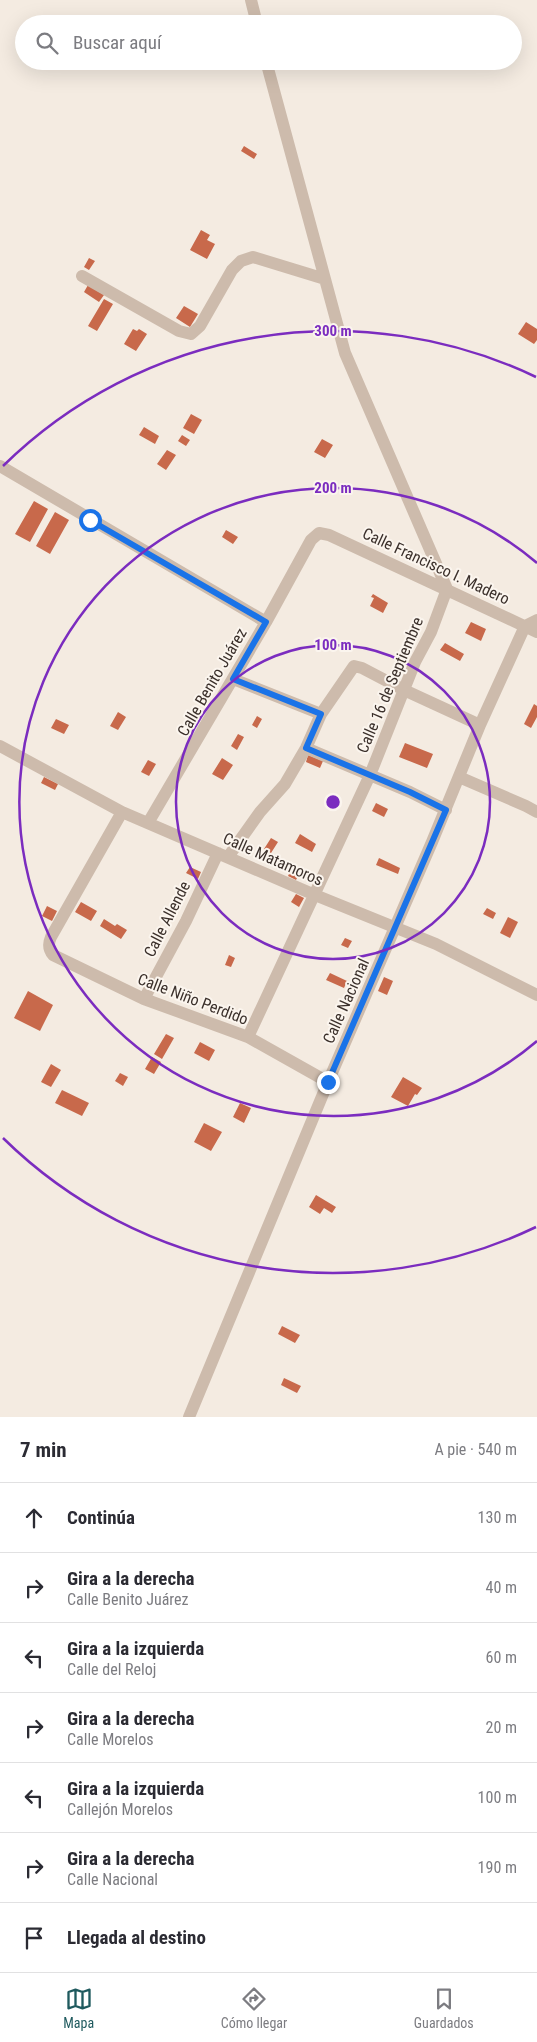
<!DOCTYPE html>
<html lang="es">
<head>
<meta charset="utf-8">
<style>
  :root { --surface:#fff; --page:#f2f2f3; --text:#2b2b33; --muted:#7c7c81; --line:#e1e1e2; --accent:#1f5a5e }
  body { margin:0; font-family:"Roboto Condensed",sans-serif; background:var(--page); color:var(--text) }
  .stop { position:absolute; width:15px; height:15px; margin:-11px; border:4px solid #1a73e8; border-radius:50%; background:#fff }
  .stop.end { background:#1a73e8; border-color:#fff; box-shadow:0 1px 5px #0008 }
  .list { margin:0; padding:0; list-style:none }
  h2 { display:flex; justify-content:space-between; align-items:center; height:65px; margin:0; padding:0 20px; font-size:21px }
  h2 small { font-size:16px; font-weight:400; color:var(--muted) }
  .list li { display:grid; grid-template-columns:32px 1fr auto; gap:15px; align-items:center; box-sizing:border-box; height:70px; padding:0 20px; border-top:1px solid var(--line) }
  .list b { display:block; font-size:19px; white-space:nowrap }
  .list p { margin:0; font-size:16px; white-space:nowrap; color:var(--muted) }
  .list em { font-size:16px; font-style:normal; color:var(--muted) }
  .icon { flex:none; width:28px; height:28px; fill:none; stroke:currentColor; stroke-width:2; stroke-linecap:round; stroke-linejoin:round }
  .map { position:relative; flex:none; width:537px; height:1417px; overflow:hidden }
  .search { position:absolute; background:var(--surface); box-shadow:0 5px 20px #0002; left:15px; right:15px; top:15px; height:55px; display:flex; align-items:center; gap:12px; box-sizing:border-box; padding:0 18px; border-radius:28px; color:var(--muted); font-size:19px }
  .sheet { height:555px; background:var(--surface) }
  nav { display:flex; justify-content:space-around; align-items:center; box-sizing:border-box; height:70px; border-top:1px solid var(--line); background:var(--surface); font-size:14px; color:var(--muted) }
  nav a { display:grid; justify-items:center; gap:2px }
  nav .on { color:var(--accent) }
  .map>svg:first-child { display:block }
  .building { fill:#c8694b }
  .lines { fill:none; stroke-linecap:round; stroke-linejoin:round }
  .minor { stroke:#cdbbac; stroke-width:12 }
  .route { stroke:#1a73e8; stroke-width:6 }
  .ring { fill:none; stroke:#7b2cbf; stroke-width:2.5 }
  .labels { text-anchor:middle; dominant-baseline:central; stroke-width:4; stroke-linejoin:round; paint-order:stroke }
  .street-label { font-size:16px; fill:#3b302b; stroke:#fbf5ee }
  .centre { fill:#7b2cbf; stroke:#fbf5ee; stroke-width:2.5 }
  .ring-label { font-size:15px; text-anchor:middle; font-weight:bold; fill:#7b2cbf; stroke:#fbf5ee; stroke-width:4; stroke-linejoin:round; paint-order:stroke }
</style>
</head>
<body>
<div class="map">
<svg width="537" height="1417" viewBox="0 0 537 1417">
  <rect width="100%" height="100%" fill="#f4ebe1"/>
  <!-- building -->
  <path class="building" d="M 244,146 L 257,154 L 254,159 L 241,151 Z
    M 201,230 L 210,235 L 207,240 L 215,244 L 207,259 L 190,250 Z
    M 89,258 L 95,261 L 89,270 L 84,267 Z
    M 88,285 L 104,295 L 99,302 L 84,292 Z
    M 104,299 L 113,304 L 97,331 L 88,326 Z
    M 184,306 L 198,314 L 190,327 L 176,318 Z
    M 526,322 L 537,329 L 537,340 L 534,344 L 518,334 Z
    M 133,329 L 137,331 L 139,329 L 147,334 L 136,351 L 124,344 Z
    M 191,414 L 202,420 L 194,434 L 183,428 Z
    M 144,427 L 159,436 L 155,444 L 139,435 Z
    M 182,435 L 190,440 L 186,446 L 178,441 Z
    M 322,439 L 333,445 L 325,458 L 314,452 Z
    M 167,450 L 176,455 L 166,470 L 157,464 Z
    M 34,501 L 48,509 L 30,542 L 15,534 Z
    M 55,512 L 69,520 L 50,554 L 36,546 Z
    M 226,530 L 238,537 L 233,544 L 222,537 Z
    M 373,594 L 388,603 L 383,613 L 370,606 L 374,598 L 371,597 Z
    M 471,622 L 486,629 L 481,641 L 465,633 Z
    M 445,643 L 464,654 L 460,661 L 440,650 Z
    M 534,704 L 537,706 L 537,717 L 531,728 L 524,724 Z
    M 118,712 L 126,717 L 118,730 L 110,726 Z
    M 257,716 L 262,719 L 257,728 L 252,725 Z
    M 56,719 L 69,725 L 64,734 L 51,728 Z
    M 238,734 L 244,737 L 237,750 L 231,746 Z
    M 405,743 L 433,754 L 427,768 L 399,757 Z
    M 308,755 L 323,761 L 320,768 L 306,762 Z
    M 222,758 L 233,765 L 223,780 L 212,774 Z
    M 148,760 L 156,764 L 149,776 L 141,772 Z
    M 44,777 L 58,784 L 55,790 L 41,783 Z
    M 376,803 L 388,809 L 384,817 L 372,811 Z
    M 300,834 L 316,844 L 312,852 L 295,843 Z
    M 271,838 L 278,842 L 271,853 L 264,849 Z
    M 379,858 L 400,868 L 398,874 L 376,865 Z
    M 190,867 L 201,872 L 198,879 L 186,873 Z
    M 292,868 L 300,872 L 296,880 L 288,876 Z
    M 296,894 L 304,898 L 299,907 L 291,902 Z
    M 81,902 L 97,911 L 91,921 L 75,912 Z
    M 47,906 L 57,911 L 52,921 L 42,916 Z
    M 487,908 L 496,913 L 493,919 L 483,914 Z
    M 508,917 L 518,922 L 510,938 L 500,933 Z
    M 104,919 L 115,926 L 117,924 L 127,930 L 121,939 L 100,926 Z
    M 345,938 L 352,941 L 348,948 L 341,945 Z
    M 229,955 L 235,958 L 231,967 L 225,965 Z
    M 330,973 L 347,981 L 344,988 L 326,980 Z
    M 384,977 L 393,981 L 387,995 L 378,991 Z
    M 28,991 L 53,1005 L 40,1031 L 14,1018 Z
    M 166,1034 L 174,1038 L 162,1059 L 154,1054 Z
    M 200,1042 L 215,1050 L 209,1061 L 194,1053 Z
    M 152,1057 L 161,1062 L 154,1074 L 145,1069 Z
    M 51,1064 L 61,1070 L 51,1087 L 41,1082 Z
    M 120,1073 L 128,1077 L 123,1086 L 115,1081 Z
    M 403,1077 L 422,1088 L 417,1095 L 415,1094 L 408,1106 L 391,1097 Z
    M 62,1090 L 89,1103 L 82,1116 L 55,1103 Z
    M 240,1103 L 251,1108 L 244,1123 L 233,1117 Z
    M 204,1123 L 222,1132 L 211,1151 L 194,1142 Z
    M 316,1195 L 336,1207 L 332,1213 L 324,1208 L 320,1214 L 309,1207 Z
    M 282,1326 L 300,1335 L 295,1343 L 278,1334 Z
    M 284,1378 L 301,1386 L 297,1393 L 281,1385 Z"/>
  <g class="lines">
    <!-- minor -->
    <path class="minor" d="M 251,0 L 257,24
      M 82,276 L 179,331 L 191,334 L 200,326 L 232,270 L 241,261 L 253,257 L 325,279
      M 0,466 L 266,622
      M 233,679 L 321,714
      M 0,746 L 122,812 L 315,895 L 436,944 L 537,995
      M 306,748 L 410,792 L 446,810
      M 459,777 L 526,806 L 537,812
      M 122,812 L 51,937 C 48,944 48,949 53,955 L 144,999 L 248,1037 L 328,1082
      M 148,823 L 266,622 L 311,540 L 319,533 L 329,535 L 537,632
      M 228,857 L 260,812 L 285,784 L 306,748 L 321,714 L 354,666 L 362,668 L 404,690 L 480,725
      M 144,999 L 186,921 L 218,853
      M 248,1037 L 370,775 L 415,662 L 431,632 L 447,589 L 345,353 L 266,61
      M 189,1417 L 328,1082 L 432,842 L 480,725 L 525,626 L 537,620"/>
  </g>
  <g class="lines">
    <!-- route -->
    <path class="route" d="M 90,520 L 266,622 L 233,679 L 321,714 L 306,748 L 410,792 L 446,810 L 328,1082"/>
  </g>
  <!-- distance rings -->
  <g class="ring">
    <circle cx="333" cy="802" r="157"/>
    <path d="M537 1041A314 314 0 1 1 537 563"/>
    <path d="M536 1227A471 471 0 0 1 3 1138M3 466A471 471 0 0 1 536 377"/>
  </g>
  <g class="labels">
    <!-- street labels -->
    <g class="street-label">
      <text transform="translate(436 566) rotate(25)">Calle Francisco I. Madero</text>
      <text transform="translate(212 682) rotate(-60)">Calle Benito Juárez</text>
      <text transform="translate(390 685) rotate(-67)">Calle 16 de Septiembre</text>
      <text transform="translate(273 859) rotate(24)">Calle Matamoros</text>
      <text transform="translate(167 919) rotate(-63)">Calle Allende</text>
      <text transform="translate(193 999) rotate(21)">Calle Niño Perdido</text>
      <text transform="translate(346 1001) rotate(-66)">Calle Nacional</text>
    </g>
  </g>
  <circle cx="333" cy="802" r="8" class="centre"/>
  <g class="ring-label">
    <text x="333" y="336">300 m</text>
    <text x="333" y="493">200 m</text>
    <text x="333" y="650">100 m</text>
  </g>
</svg>
<div class="stop" style="left:90px;top:520px"></div>
<div class="stop end" style="left:328px;top:1082px"></div>
<div class="search"><svg class="icon" aria-label="search" viewBox="0 0 24 24"><circle cx="10" cy="10" r="6"/><path d="M15 15l6 6"/></svg>Buscar aquí</div>
</div>
<section class="sheet">
<h2>7 min<small>A pie · 540 m</small></h2>
<ul class="list">
<li><svg class="icon" aria-label="ahead" viewBox="0 0 24 24"><path d="M12 20V5M6 11l6-6 6 6"/></svg><div><b>Continúa</b></div><em>130 m</em></li>
<li><svg class="icon" aria-label="right" viewBox="0 0 24 24"><path d="M7 20v-9h11M14 6l5 5-5 5"/></svg><div><b>Gira a la derecha</b><p>Calle Benito Juárez</p></div><em>40 m</em></li>
<li><svg class="icon" aria-label="left" viewBox="0 0 24 24"><path d="M17 20v-9H6M10 6l-5 5 5 5"/></svg><div><b>Gira a la izquierda</b><p>Calle del Reloj</p></div><em>60 m</em></li>
<li><svg class="icon" aria-label="right" viewBox="0 0 24 24"><path d="M7 20v-9h11M14 6l5 5-5 5"/></svg><div><b>Gira a la derecha</b><p>Calle Morelos</p></div><em>20 m</em></li>
<li><svg class="icon" aria-label="left" viewBox="0 0 24 24"><path d="M17 20v-9H6M10 6l-5 5 5 5"/></svg><div><b>Gira a la izquierda</b><p>Callejón Morelos</p></div><em>100 m</em></li>
<li><svg class="icon" aria-label="right" viewBox="0 0 24 24"><path d="M7 20v-9h11M14 6l5 5-5 5"/></svg><div><b>Gira a la derecha</b><p>Calle Nacional</p></div><em>190 m</em></li>
<li><svg class="icon" aria-label="arrive" viewBox="0 0 24 24"><path d="M6 21V4h12l-3 4 3 4H6"/></svg><div><b>Llegada al destino</b></div></li>
</ul>
</section>
<nav>
<a class="on"><svg class="icon" aria-label="map" viewBox="0 0 24 24"><path d="M3 6l6-2 6 2 6-2v14l-6 2-6-2-6 2zM9 4v14M15 6v14"/></svg>Mapa</a>
<a><svg class="icon" aria-label="directions" viewBox="0 0 24 24"><path d="M12 3l9 9-9 9-9-9zM9 14v-3h6M13 9l2 2-2 2"/></svg>Cómo llegar</a>
<a><svg class="icon" aria-label="saved" viewBox="0 0 24 24"><path d="M7 4h10v16l-5-4-5 4z"/></svg>Guardados</a>
</nav>
</body>
</html>
